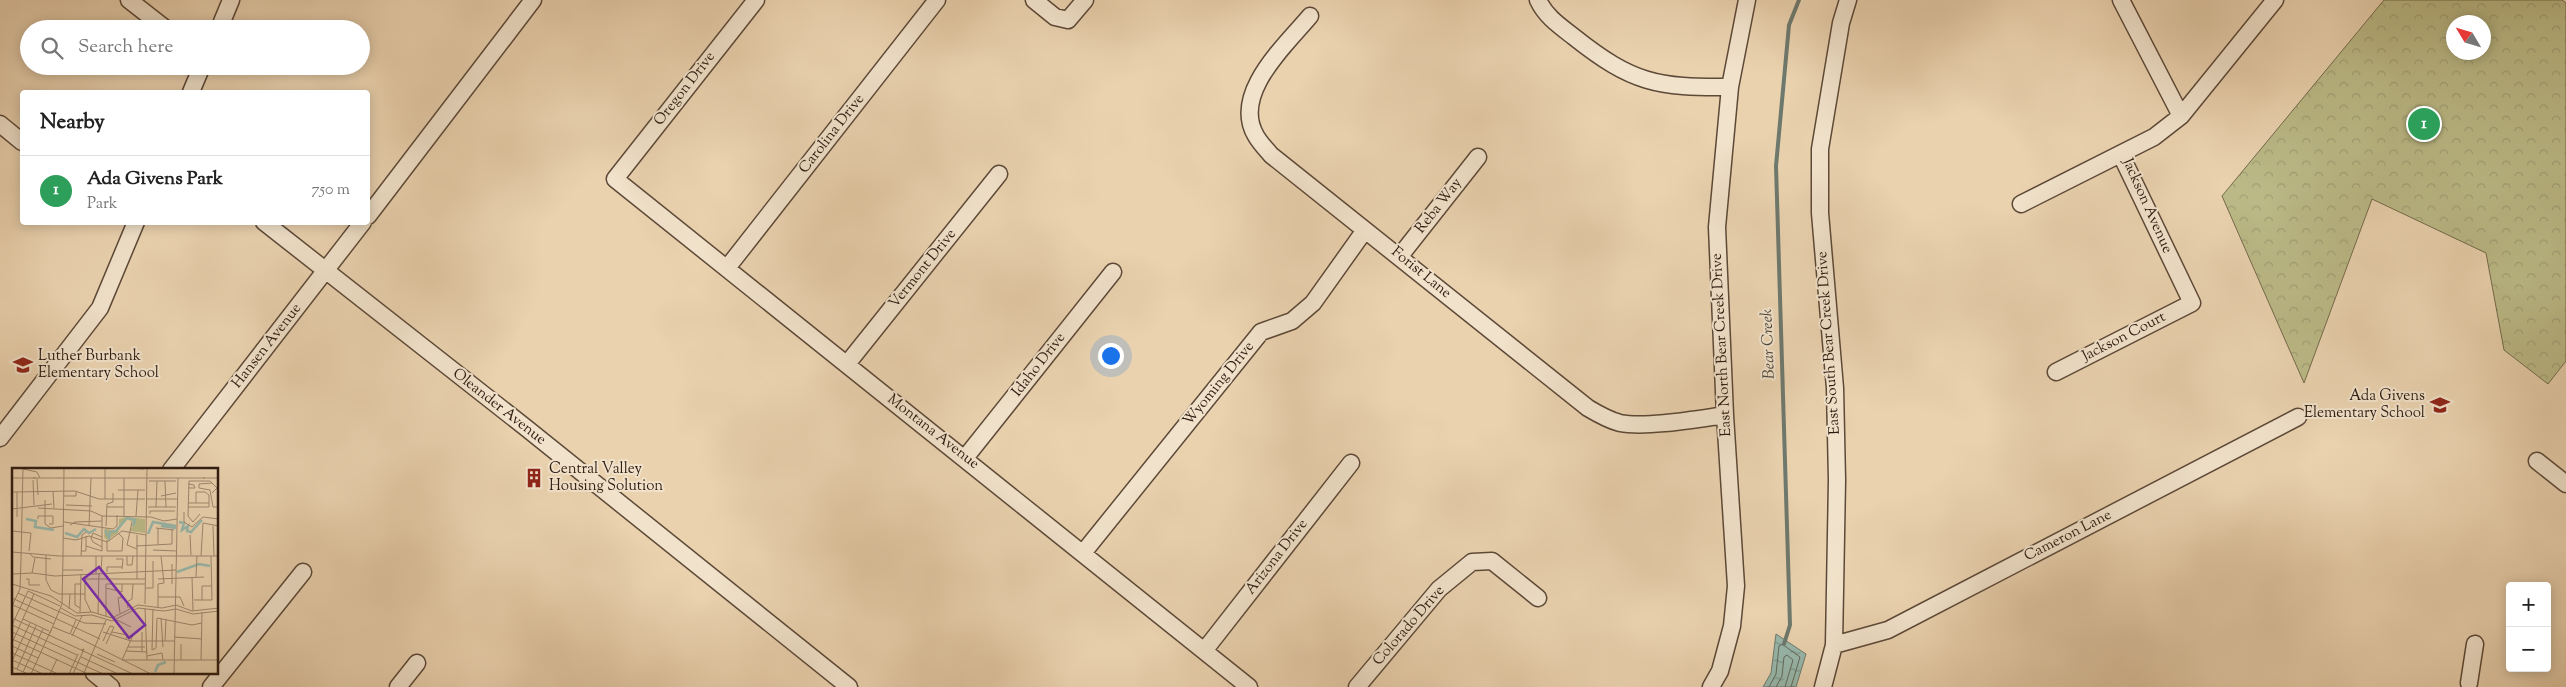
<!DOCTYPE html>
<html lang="en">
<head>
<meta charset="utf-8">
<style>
  :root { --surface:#fff; --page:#f2f2f2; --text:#222; --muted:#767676; --line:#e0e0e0; --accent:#8f2418 }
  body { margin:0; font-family:"Sorts Mill Goudy",serif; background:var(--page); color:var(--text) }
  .controls { position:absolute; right:15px; bottom:15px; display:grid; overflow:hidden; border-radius:5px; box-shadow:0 2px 12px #0003 }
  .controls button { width:45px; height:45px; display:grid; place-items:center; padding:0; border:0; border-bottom:1px solid var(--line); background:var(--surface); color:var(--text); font:25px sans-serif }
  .compass { position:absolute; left:2446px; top:15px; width:45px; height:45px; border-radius:50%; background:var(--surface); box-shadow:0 2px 12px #0003; rotate:308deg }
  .you { position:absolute; left:1110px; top:355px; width:18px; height:18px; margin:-12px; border:4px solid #fff; border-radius:50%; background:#1a73e8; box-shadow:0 0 0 8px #1a73e833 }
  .badge { display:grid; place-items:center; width:32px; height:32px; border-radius:50%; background:var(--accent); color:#fff; font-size:16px; font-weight:700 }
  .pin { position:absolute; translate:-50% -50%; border:2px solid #fff; box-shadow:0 1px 5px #0006 }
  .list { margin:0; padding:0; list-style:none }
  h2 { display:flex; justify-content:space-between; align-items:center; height:65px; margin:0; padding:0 20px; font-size:21px }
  h2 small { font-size:16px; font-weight:400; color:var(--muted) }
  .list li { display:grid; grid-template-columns:32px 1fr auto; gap:15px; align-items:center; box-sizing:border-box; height:70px; padding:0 20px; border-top:1px solid var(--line) }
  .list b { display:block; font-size:19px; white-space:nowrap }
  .list p { margin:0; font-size:16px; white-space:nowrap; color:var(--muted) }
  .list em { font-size:16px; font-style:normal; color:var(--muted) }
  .icon { flex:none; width:28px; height:28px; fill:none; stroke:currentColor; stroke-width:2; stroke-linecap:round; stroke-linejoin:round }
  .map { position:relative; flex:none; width:2566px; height:687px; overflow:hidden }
  .search { position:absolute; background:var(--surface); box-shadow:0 2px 12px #0003; left:20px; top:20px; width:350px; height:55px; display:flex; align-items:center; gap:12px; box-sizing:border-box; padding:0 18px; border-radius:28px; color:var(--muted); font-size:19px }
  .panel { position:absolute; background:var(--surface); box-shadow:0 2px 12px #0003; left:20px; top:90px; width:350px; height:135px; border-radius:5px }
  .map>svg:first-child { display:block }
  .forest { fill:url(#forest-crowns); stroke:#746a4c; fill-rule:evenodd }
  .water { fill:url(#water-ripples); stroke:#6e796d }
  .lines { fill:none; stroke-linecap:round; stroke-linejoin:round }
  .shore { stroke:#636a5e; stroke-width:1 }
  .stream { stroke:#6e796d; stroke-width:4 }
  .minor-casing { stroke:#5d4938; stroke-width:19 }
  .minor { stroke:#f1e2cb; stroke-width:16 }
  .labels { text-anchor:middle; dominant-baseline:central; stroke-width:4; stroke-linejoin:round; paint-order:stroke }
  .street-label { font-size:15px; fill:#2e1b11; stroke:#f1e2cb }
  .poi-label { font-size:15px; fill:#2e1b11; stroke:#f1e2cb; text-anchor:start }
  .water-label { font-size:16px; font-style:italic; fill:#4e4a3f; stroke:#f1e2cb }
  .inset-river { fill:none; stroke:#98b8ab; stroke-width:2.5 }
  .inset-road { fill:none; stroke:#9f8970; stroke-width:1 }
  .view { fill:#7b2cbf; fill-opacity:0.15; stroke:#7b2cbf; stroke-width:2.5 }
  .inset-edge { fill:none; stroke:#2e1b11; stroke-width:2.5 }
</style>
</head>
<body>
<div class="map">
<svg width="2566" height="687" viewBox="0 0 2566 687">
  <defs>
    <pattern id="forest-crowns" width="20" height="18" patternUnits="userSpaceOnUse" patternTransform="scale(1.25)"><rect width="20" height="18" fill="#bbba87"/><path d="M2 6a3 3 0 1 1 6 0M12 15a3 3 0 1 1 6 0" fill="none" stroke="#a19f74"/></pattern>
    <pattern id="water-ripples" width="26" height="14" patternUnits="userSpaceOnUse" patternTransform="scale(1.25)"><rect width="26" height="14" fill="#98b8ab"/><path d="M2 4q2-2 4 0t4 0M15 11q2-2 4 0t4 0" fill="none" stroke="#7c958a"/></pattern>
  </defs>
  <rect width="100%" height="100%" fill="#ead2af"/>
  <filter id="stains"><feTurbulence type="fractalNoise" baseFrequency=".004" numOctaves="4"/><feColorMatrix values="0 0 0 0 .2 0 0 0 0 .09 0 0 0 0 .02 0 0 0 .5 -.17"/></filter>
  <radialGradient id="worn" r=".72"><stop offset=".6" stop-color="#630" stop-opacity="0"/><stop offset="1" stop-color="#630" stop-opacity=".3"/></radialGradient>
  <!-- forest -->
  <path class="forest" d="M 2384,0 L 2562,0 L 2566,3 L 2566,361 L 2548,384 L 2504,350 L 2486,253 L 2372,199 L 2304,383 L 2222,196 ZM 2454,22 L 2484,22 L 2484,52 L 2454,52 Z"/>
  <!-- water -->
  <path class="water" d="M 1776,634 L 1806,654 L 1796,687 L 1763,687 L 1771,673 Z"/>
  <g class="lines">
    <!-- shore -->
    <path class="shore" d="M 1769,687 L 1776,674 L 1779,646 L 1782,644 L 1800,657 L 1791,687
      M 1776,687 L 1782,676 L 1784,657 L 1787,655 L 1793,660 L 1785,687"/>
    <!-- stream -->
    <path class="stream" d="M 1784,644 L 1790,625 L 1776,166 L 1789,25 L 1799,0"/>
    <defs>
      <path id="minor" d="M 129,0 L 166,29
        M 756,0 L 615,179 L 1249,687
        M 1034,0 L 1055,17 L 1068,20 L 1085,0
        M 1538,0 C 1546,17 1560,26 1574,37 C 1632,83 1657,88 1730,87
        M 2121,0 L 2181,116
        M 1310,16 C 1285,46 1231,94 1256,136 C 1260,143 1266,149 1271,155 L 1588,408 C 1598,414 1608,420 1620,423 C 1646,428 1697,419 1725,415
        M 219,29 L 231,0
        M 191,92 L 202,66
        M 0,124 L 22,142
        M 2021,204 L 2154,137 L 2181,116 L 2275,0
        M 368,216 L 533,0
        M 264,222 L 525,427 L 849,687
        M 1400,256 L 1478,157
        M 727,268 L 937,0
        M 847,364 L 999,174
        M 2056,372 L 2192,303 L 2121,155
        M 0,438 L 100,308 L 136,222
        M 965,458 L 1113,272
        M 2537,461 L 2566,484
        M 171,470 L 363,222
        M 1083,553 L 1261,332 L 1292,321 L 1313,303 L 1365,230
        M 1834,645 L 1888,630 L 2298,417
        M 1204,651 L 1351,463
        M 94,673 L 111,687
        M 2469,683 L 2475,644
        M 211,687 L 303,572
        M 398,687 L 417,663
        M 1357,687 L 1439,589 L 1472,562 L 1492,561 L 1538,598
        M 1711,687 L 1720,671 L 1732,626 L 1736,586 L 1725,415 L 1717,227 L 1730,87 L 1747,0
        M 1823,687 L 1834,645 L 1837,480 L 1835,388 L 1820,213 L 1820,149 L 1841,23 L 1848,0"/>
    </defs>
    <!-- minor casing -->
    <use href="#minor" class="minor-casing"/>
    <!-- minor -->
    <use href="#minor" class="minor"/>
  </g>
  <!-- icons -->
  <defs>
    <symbol id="school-bare" viewBox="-9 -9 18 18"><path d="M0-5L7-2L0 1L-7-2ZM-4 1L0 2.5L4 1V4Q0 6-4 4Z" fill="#8f2418" stroke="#f1e2cb" stroke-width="2.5" paint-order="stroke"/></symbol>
    <symbol id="building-bare" viewBox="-9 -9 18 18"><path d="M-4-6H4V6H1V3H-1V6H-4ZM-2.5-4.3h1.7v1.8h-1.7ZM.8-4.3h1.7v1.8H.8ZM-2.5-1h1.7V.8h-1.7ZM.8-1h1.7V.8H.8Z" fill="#8f2418" stroke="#f1e2cb" stroke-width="2.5" paint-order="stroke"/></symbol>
  </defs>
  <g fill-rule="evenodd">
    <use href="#school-bare" x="9" y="351" width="28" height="28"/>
    <use href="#school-bare" x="2426" y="391" width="28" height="28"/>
    <use href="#building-bare" x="520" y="464" width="28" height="28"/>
  </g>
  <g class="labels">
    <!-- street labels -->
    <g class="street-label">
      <text transform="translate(685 89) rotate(-52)">Oregon Drive</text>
      <text transform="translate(832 134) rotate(-52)">Carolina Drive</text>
      <text transform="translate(1439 206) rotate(-52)">Reba Way</text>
      <text transform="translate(2147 206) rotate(66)">Jackson Avenue</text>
      <text transform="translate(923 269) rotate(-51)">Vermont Drive</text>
      <text transform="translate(1421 273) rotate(39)">Forist Lane</text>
      <text transform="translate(2124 337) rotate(-27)">Jackson Court</text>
      <text transform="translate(1829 343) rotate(-94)">East South Bear Creek Drive</text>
      <text transform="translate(1722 345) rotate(-93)">East North Bear Creek Drive</text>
      <text transform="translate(267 346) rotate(-52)">Hansen Avenue</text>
      <text transform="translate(1039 365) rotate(-52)">Idaho Drive</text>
      <text transform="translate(1219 384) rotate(-51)">Wyoming Drive</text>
      <text transform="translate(499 407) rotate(38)">Oleander Avenue</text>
      <text transform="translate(933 432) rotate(38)">Montana Avenue</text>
      <text transform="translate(2068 536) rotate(-27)">Cameron Lane</text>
      <text transform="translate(1277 557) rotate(-52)">Arizona Drive</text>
      <text transform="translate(1409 626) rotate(-49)">Colorado Drive</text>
    </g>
    <!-- poi labels -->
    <g class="poi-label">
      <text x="38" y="356">Luther Burbank<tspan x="38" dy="17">Elementary School</tspan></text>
      <text x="2425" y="396" text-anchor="end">Ada Givens<tspan x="2425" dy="17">Elementary School</tspan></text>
      <text x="549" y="469">Central Valley<tspan x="549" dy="17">Housing Solution</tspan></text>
    </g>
    <!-- water labels -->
    <g class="water-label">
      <text transform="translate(1769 344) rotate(-92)">Bear Creek</text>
    </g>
  </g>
  <!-- overview -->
  <g transform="translate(12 468)">
    <rect width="206" height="206" fill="#ead2af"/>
    <path d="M 114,49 L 133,51 L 133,65 L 118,63 L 122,55 L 115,51 L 109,55 L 106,65 L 95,72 L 92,69 L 93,60 L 102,63 L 107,58 L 107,51 Z" fill="#bbba87"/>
    <path class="inset-river" d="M 14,51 L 24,53 L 23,59 L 42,62M 167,54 L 172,55 L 170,62 L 176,58 L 175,63 L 179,64 L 190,52M 149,58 L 164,60M 93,62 L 97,70 L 98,64 L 104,63 L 115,50 L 123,52 L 121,58M 53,65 L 65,69 L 72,61 L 77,65 L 84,61M 136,66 L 141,54 L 164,58M 165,104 L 187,96 L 198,98M 143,204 L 146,197 L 154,194"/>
    <path class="inset-road" d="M 93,0 L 93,31M 116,0 L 132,1M 11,1 L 25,4 L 28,10M 0,10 L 24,10M 21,10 L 193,10M 112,10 L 112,48M 191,10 L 207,10M 25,11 L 26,27M 21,12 L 22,37M 137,13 L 164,13M 153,13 L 154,39M 200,15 L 187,16 L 187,20 L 198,22 L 201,39 L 207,39M 176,20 L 183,20 L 182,17 L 176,16M 106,22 L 133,22M 41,23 L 42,40M 0,24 L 63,23 L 87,31 L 133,31M 52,28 L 64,28 L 64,23M 149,28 L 164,25M 134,31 L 165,31M 33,32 L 33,56 L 39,60 L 51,58M 176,35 L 197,35M 184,35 L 184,24 L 193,24M 54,37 L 80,38M 95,39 L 112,39M 136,39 L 164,39M 144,39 L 145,13M 176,39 L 197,39 L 197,27 L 193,24M 26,40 L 79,43 L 90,48 L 139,49 L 152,53 L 165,51M 0,41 L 40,36M 172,44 L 172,54 L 180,59 L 191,49 L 207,51M 138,46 L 138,43 L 163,43M 124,48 L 126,22M 176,48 L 177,13 L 198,13 L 205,20 L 200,25M 176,48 L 181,54 L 188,46M 5,49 L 5,24M 26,51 L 26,48 L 41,48 L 41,56 L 37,56M 52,54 L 101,61 L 105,58 L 105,47M 120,54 L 115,77 L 125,81M 58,57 L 63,54 L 90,53M 77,58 L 79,10M 94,58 L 95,36 L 101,34 L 101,25M 201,58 L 202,88M 144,60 L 162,62M 0,63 L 19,65 L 17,83M 125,67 L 125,111M 178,67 L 179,87M 51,70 L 64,72 L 77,68 L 95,74 L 110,63 L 134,67M 95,72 L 95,83 L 110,83 L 111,70 L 106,65M 146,76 L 146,60M 74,78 L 90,83 L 90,48M 124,78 L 160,76 L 160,62M 90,79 L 81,74 L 79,70 L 81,65 L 90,69M 141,82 L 165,83M 69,83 L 74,83 L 74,68M 0,84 L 47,88 L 207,88M 17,85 L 21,89 L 39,91M 34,87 L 34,112 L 39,122 L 47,126 L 73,126M 51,88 L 52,0M 69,88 L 70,67 L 74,64M 115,88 L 115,97 L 120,97 L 121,88M 189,88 L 191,55 L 207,58M 9,91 L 11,0M 104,91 L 111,91 L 110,101M 51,102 L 71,102M 89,104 L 90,88M 95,104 L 95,99 L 110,99M 20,105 L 23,90M 0,106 L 20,105 L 43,108 L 164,102M 84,106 L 84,88M 180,109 L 181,143M 184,109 L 185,88M 14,111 L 17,111 L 17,117 L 28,117M 72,111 L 133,111M 73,111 L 73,131 L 79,144M 146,111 L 192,109M 0,116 L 39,128 L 65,145 L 80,144 L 100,150 L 126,137 L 150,140 L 164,137 L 180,143 L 207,140M 160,116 L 160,96M 94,120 L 110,124 L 110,116M 133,120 L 141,120 L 141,93M 6,125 L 72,155M 146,129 L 168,129 L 172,138M 0,130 L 88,171M 182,132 L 200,132 L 199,88M 190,132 L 190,118 L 200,118M 133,136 L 135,0M 1,137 L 42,156M 0,138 L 8,121 L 9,91M 146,139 L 146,116 L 152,115 L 149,88M 49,140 L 63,148 L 80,147 L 100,153 L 126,140 L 152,143 L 164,141 L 181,146 L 207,143M 68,140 L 63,137 L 63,116 L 69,116M 116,140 L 115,134 L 120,131 L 121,116M 133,140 L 135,192M 57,141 L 58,126M 141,141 L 140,182 L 144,180 L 145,150M 68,145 L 69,106M 108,145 L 106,130 L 110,129M 86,146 L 87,105M 94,148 L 94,116 L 133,116M 0,150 L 121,206M 145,150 L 180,157 L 190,155M 149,150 L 151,179M 11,151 L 37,163M 105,152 L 119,159M 72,155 L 94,156M 0,157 L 16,123 L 48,138M 0,157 L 65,187M 41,159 L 58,166M 0,164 L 91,206M 91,164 L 119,173 L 162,173M 100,164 L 115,167 L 114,171M 38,165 L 50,136 L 51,88M 58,166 L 64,152M 59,166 L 139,206M 60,168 L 70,148M 162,169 L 190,171M 0,171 L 76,206M 91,173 L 98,158 L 102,159M 153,173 L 154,151M 0,175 L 22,126M 94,176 L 102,159M 0,178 L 26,190M 116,179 L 133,179M 114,183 L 135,184M 130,184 L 130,164M 0,185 L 46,206M 85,186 L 103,194M 135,188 L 150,185 L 151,192M 69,189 L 106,206M 0,192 L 31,206M 110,192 L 207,192M 110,192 L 122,165M 169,192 L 169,176M 189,192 L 190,144M 0,193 L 18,155M 0,199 L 16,206M 5,201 L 24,158M 11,204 L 31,161M 72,205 L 94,152M 19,206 L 39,162M 38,206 L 45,191M 57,206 L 66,186M 61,206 L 72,181 L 69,182M 162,206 L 166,10"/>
    <path class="view" d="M 87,99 L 133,157 L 117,170 L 71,111 Z"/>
    <rect width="206" height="206" class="inset-edge"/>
  </g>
  <rect width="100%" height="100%" filter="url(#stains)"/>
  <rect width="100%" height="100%" fill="url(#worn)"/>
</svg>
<div class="controls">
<button>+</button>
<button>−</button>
</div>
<svg class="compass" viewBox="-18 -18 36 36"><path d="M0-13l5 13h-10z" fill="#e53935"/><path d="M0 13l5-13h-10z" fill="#767676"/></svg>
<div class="you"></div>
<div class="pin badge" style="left:2424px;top:124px;background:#2e9e5b">1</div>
<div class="search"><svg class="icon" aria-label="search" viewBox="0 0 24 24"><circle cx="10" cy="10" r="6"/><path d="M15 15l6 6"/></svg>Search here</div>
<section class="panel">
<h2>Nearby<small></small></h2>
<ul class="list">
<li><span class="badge" style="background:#2e9e5b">1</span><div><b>Ada Givens Park</b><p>Park</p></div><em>750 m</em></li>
</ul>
</section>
</div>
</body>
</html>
